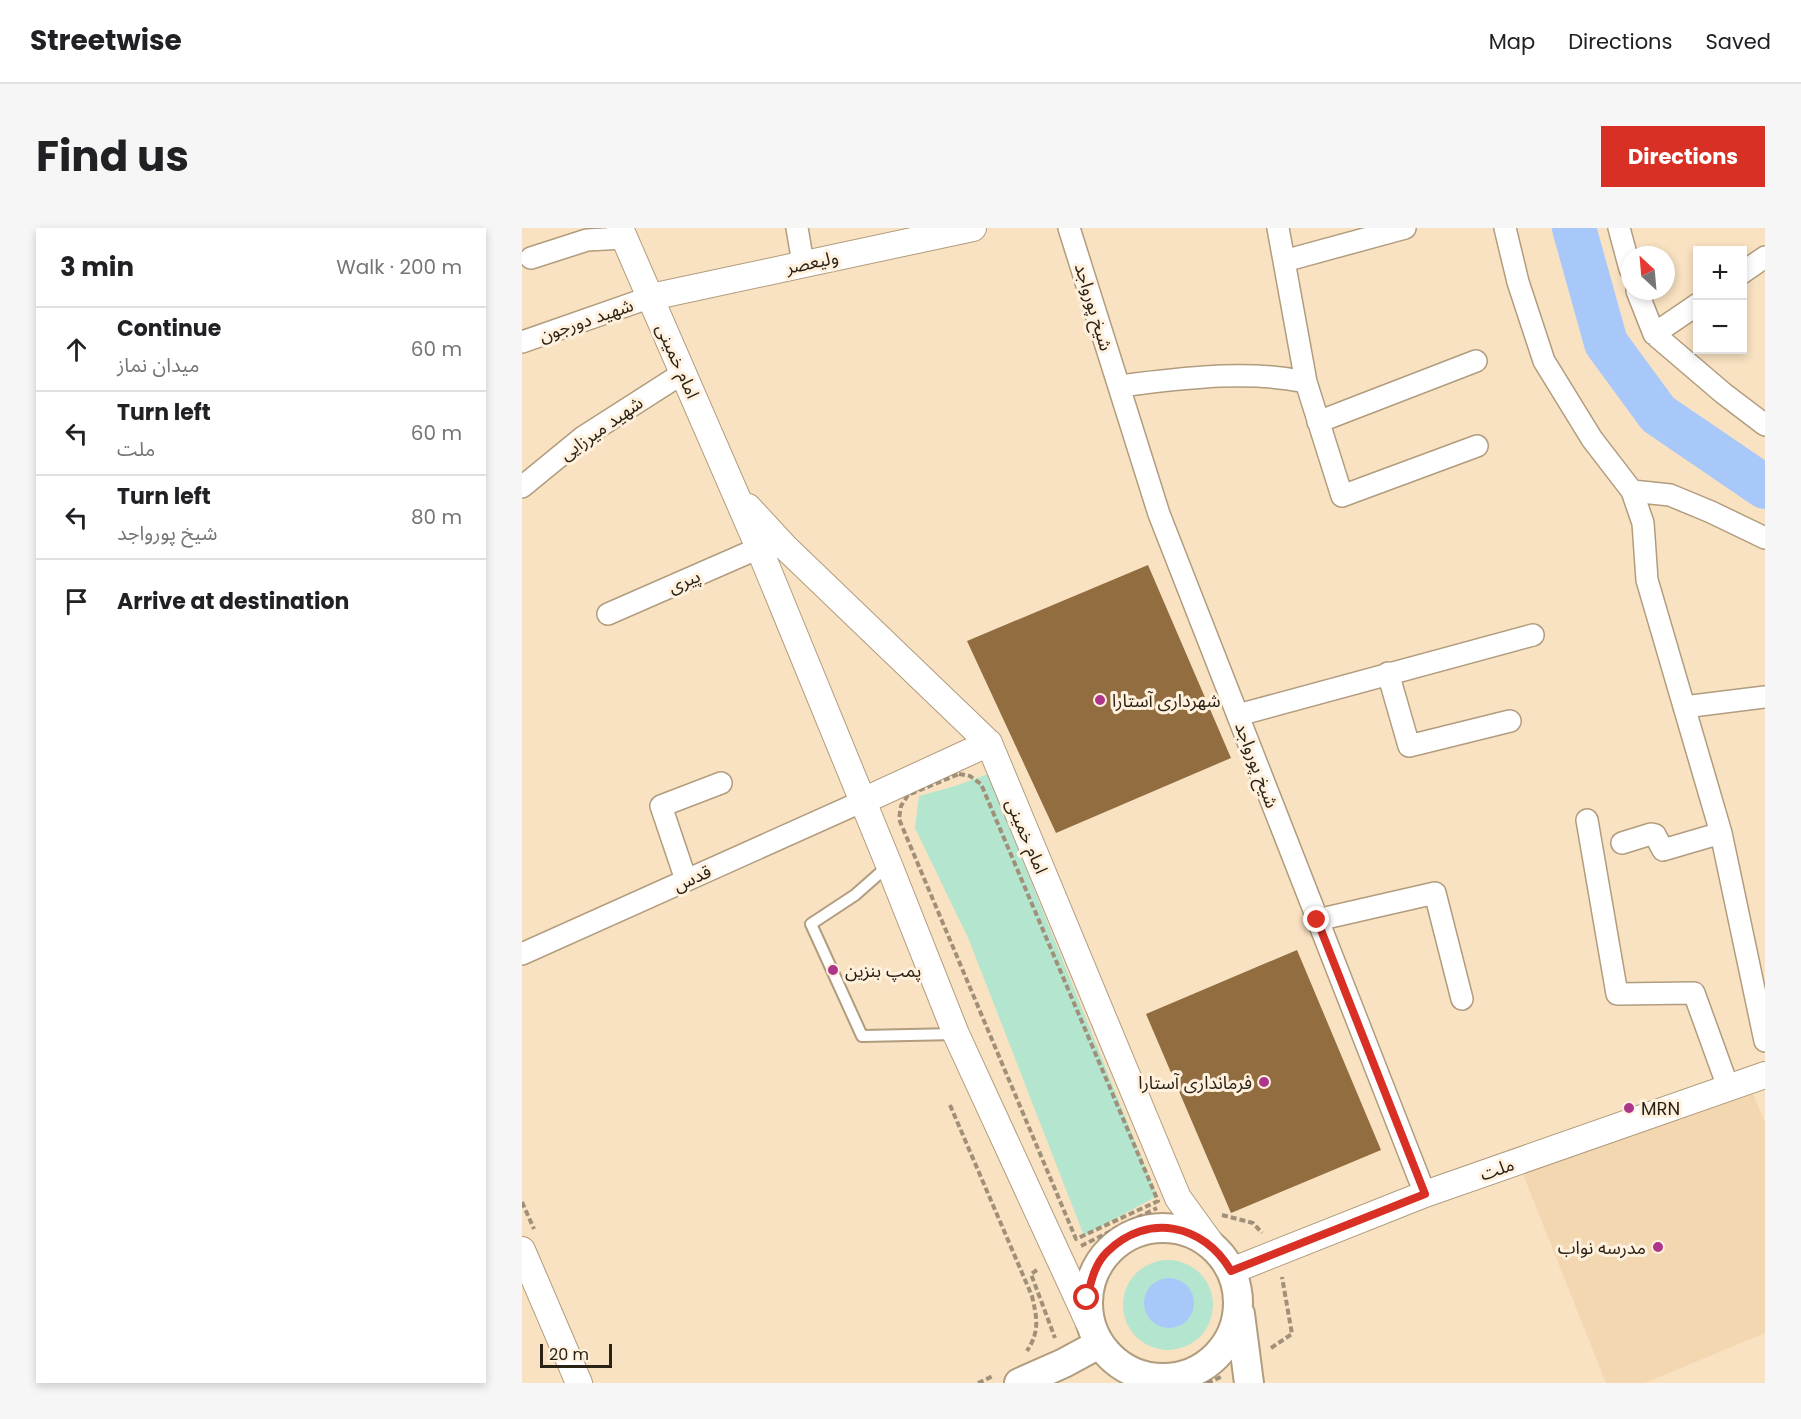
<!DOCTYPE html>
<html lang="en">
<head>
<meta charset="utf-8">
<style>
  :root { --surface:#fff; --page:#f6f6f6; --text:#202124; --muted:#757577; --line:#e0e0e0; --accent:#d93025 }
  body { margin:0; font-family:Poppins,"Noto Sans Arabic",sans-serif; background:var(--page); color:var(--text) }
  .controls { position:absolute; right:18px; top:18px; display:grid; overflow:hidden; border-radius:0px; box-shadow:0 3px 9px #0003 }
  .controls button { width:54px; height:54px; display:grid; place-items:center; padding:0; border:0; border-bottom:2px solid var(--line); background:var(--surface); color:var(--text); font:30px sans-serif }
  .compass { position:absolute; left:1099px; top:18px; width:54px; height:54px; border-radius:50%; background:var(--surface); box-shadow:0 3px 9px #0003; rotate:334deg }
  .scale { position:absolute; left:18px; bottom:15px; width:72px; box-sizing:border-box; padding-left:6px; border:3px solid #2b2216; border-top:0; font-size:16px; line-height:21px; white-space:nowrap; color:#2b2216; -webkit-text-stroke:4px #fff1de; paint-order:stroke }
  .stop { position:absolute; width:18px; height:18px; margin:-14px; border:4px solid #d93025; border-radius:50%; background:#fff }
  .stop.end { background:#d93025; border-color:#fff; box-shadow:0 2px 6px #0008 }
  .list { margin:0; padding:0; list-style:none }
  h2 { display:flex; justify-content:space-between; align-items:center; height:78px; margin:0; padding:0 24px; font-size:26px }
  h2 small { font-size:20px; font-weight:400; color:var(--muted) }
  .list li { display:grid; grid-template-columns:39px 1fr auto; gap:18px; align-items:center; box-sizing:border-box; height:84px; padding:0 24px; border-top:2px solid var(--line) }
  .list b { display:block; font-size:22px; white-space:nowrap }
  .list p { margin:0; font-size:20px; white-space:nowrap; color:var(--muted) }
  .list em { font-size:20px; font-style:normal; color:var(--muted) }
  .icon { flex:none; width:33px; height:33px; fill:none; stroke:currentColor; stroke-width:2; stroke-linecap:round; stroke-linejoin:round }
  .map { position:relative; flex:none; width:1243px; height:1155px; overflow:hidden; border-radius:0px }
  header { display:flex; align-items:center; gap:36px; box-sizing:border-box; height:84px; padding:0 30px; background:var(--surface); border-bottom:2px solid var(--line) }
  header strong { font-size:28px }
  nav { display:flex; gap:33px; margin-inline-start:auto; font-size:21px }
  .intro { display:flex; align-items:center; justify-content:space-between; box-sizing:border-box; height:144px; padding:0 36px }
  h1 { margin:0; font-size:42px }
  .button { padding:15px 27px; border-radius:0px; background:var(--accent); color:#fff; font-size:21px; font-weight:700 }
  main { display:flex; gap:36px; padding:0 36px }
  aside { flex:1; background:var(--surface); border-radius:0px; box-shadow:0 3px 9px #0003 }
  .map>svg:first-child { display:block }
  .built { fill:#f3d7b1 }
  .green { fill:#b4e5ce }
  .water { fill:#a8c8f9 }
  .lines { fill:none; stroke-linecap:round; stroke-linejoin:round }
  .river { stroke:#a8c8f9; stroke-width:44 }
  .building { fill:#916d40 }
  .service-casing { stroke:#b19c7e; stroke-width:14 }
  .minor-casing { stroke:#b19c7e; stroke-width:24 }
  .tertiary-casing { stroke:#b19c7e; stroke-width:28 }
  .secondary-casing { stroke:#b19c7e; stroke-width:32 }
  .path { stroke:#a19079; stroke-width:4; stroke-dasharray:6 3; stroke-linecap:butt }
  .service { stroke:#fff; stroke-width:10 }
  .minor { stroke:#fff; stroke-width:21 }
  .tertiary { stroke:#fff; stroke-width:26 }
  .secondary { stroke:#fff; stroke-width:28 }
  .route { stroke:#d93025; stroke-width:8 }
  .poi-dot { fill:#ad358a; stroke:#fff1de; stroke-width:2 }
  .labels { text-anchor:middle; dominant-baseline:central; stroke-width:6; stroke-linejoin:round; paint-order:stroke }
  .street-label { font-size:18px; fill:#2b2216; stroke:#fff1de }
  .poi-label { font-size:18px; fill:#2b2216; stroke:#fff1de; text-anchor:start }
</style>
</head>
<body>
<header>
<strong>Streetwise</strong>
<nav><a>Map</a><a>Directions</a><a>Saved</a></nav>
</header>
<div class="intro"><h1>Find us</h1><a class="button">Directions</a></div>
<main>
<aside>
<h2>3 min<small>Walk · 200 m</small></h2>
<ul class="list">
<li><svg class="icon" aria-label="ahead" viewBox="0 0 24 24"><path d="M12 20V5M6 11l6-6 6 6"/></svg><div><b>Continue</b><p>میدان نماز</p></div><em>60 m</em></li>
<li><svg class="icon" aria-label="left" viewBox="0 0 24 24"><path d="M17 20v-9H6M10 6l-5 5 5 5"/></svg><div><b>Turn left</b><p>ملت</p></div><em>60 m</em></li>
<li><svg class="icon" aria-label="left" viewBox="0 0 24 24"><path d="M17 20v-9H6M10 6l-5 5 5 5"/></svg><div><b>Turn left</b><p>شیخ پورواجد</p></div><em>80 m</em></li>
<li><svg class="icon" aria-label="arrive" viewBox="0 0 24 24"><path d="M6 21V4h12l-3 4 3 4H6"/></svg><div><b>Arrive at destination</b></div></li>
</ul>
</aside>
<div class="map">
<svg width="1243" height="1155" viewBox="0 0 1243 1155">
  <rect width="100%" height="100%" fill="#f9e2c2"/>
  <!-- built -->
  <path class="built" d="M 1225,852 L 1243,894 L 1243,1105 L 1123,1155 L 1084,1155 L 996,934 Z"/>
  <!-- green -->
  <path class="green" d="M 466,546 L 635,968 L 562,1008 L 447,712 L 393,600 L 397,568 L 433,558 Z
    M601 1077a45 45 0 1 1 90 0a45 45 0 1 1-90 0Z"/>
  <!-- water -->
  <path class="water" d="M622 1075a25 25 0 1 1 50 0a25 25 0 1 1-50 0Z"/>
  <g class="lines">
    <!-- river -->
    <path class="river" d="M 1052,0 L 1084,115 L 1136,186 L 1243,259"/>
  </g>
  <!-- building -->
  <path class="building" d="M 626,337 L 709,530 L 534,605 L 445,413 Z
    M 775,722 L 859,922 L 709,985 L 624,786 Z"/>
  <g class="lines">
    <defs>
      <path id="service" d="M 367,637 L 333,667 L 289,696 L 340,808 L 434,806"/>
      <path id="minor" d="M 275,0 L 281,35
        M 547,0 L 637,286 L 903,966
        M 756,0 L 784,154
        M 983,0 L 996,54 L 1022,133 L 1070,211 L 1110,263 L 1121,295 L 1125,352 L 1199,605 L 1243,813
        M 1097,0 L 1108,41
        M 9,30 L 65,12 L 102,10
        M 762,33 L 883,0
        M 1220,45 L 1243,29
        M 1115,63 L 1132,106 L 1201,165 L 1243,197
        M 1132,106 L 1176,76
        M 0,114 L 129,69
        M 597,158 C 657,151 723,141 784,154 L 820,268 L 955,218
        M 796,194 L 954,133
        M 0,259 L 61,209 L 161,145
        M 1110,263 L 1148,267 L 1189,284 L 1243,310
        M 86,386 L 237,320
        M 866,445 L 887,518 L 988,493
        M 1162,479 L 1243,469
        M 716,487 L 1011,407
        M 1065,592 L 1095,766 L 1172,765 L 1206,859
        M 1100,615 L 1129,606 L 1133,607 L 1141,622 L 1199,605
        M 164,652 L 139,578 L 199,555
        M 795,692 L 913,665 L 940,771
        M 0,726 L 341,573"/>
      <path id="tertiary" d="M 98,0 L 237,320 L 367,637 L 434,806 L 567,1095
        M 129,69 L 451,0
        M 226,279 L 263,319 L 467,515 L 656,970 L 693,1021
        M 341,573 L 467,515
        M 0,1022 L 57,1155
        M 709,1043 L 903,966 L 1243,847"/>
      <path id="secondary" d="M566 1075a75 75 0 1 1 150 0a75 75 0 1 1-150 0Z
        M 718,1086 L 727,1155
        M 497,1155 L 542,1135 L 577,1116"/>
    </defs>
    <!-- service casing -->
    <use href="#service" class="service-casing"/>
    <!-- minor casing -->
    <use href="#minor" class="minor-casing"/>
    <!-- tertiary casing -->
    <use href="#tertiary" class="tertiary-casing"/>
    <!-- secondary casing -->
    <use href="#secondary" class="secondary-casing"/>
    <!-- path -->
    <path class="path" d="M 437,546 L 448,548 L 459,556 L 636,973 L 554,1011 L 377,591 L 379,578 L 386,567 Z
      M 428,877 L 510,1068 C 515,1090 518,1103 505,1123
      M 0,974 L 12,1001
      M 700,987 L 731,995 L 740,1005
      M 559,1018 L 635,980
      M 515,1042 L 509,1046 L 533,1110
      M 749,1120 L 770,1106 L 760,1049
      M 456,1155 L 471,1148
      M 685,1155 L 701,1148"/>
    <!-- service -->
    <use href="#service" class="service"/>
    <!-- minor -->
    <use href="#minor" class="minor"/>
    <!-- tertiary -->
    <use href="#tertiary" class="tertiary"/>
    <!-- secondary -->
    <use href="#secondary" class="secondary"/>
  </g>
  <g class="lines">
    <!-- route -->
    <path class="route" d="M 565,1070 C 569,1054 572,1037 585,1024 C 625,984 682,996 709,1043 L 903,966 L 795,692"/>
  </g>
  <!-- markers -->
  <g class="poi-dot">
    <circle cx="578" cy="472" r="6"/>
    <circle cx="311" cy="742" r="6"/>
    <circle cx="742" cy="854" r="6"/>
    <circle cx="1107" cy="880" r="6"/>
    <circle cx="1136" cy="1019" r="6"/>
  </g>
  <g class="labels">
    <!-- street labels -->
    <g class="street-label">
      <text transform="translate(290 34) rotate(-12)">ولیعصر</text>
      <text transform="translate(572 79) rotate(73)">شیخ پورواجد</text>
      <text transform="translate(64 92) rotate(-19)">شهید دورجون</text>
      <text transform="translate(156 133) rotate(66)">امام خمینی</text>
      <text transform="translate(79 200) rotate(-35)">شهید میرزایی</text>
      <text transform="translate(162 353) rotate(-23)">پیری</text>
      <text transform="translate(735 537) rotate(69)">شیخ پورواجد</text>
      <text transform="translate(505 608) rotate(67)">امام خمینی</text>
      <text transform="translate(170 650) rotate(-24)">قدس</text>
      <text transform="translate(975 941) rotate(-19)">ملت</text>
    </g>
    <!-- poi labels -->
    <g class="poi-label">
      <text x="590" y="472">شهرداری آستارا</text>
      <text x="323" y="742">پمپ بنزین</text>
      <text x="730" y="854" text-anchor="end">فرمانداری آستارا</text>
      <text x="1119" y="880">MRN</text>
      <text x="1124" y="1019" text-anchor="end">مدرسه نواب</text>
    </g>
  </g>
</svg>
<div class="controls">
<button>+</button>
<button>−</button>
</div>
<svg class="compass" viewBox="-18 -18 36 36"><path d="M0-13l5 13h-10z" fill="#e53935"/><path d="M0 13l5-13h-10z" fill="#757577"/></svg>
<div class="scale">20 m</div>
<div class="stop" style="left:565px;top:1070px"></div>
<div class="stop end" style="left:795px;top:692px"></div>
</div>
</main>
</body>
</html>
